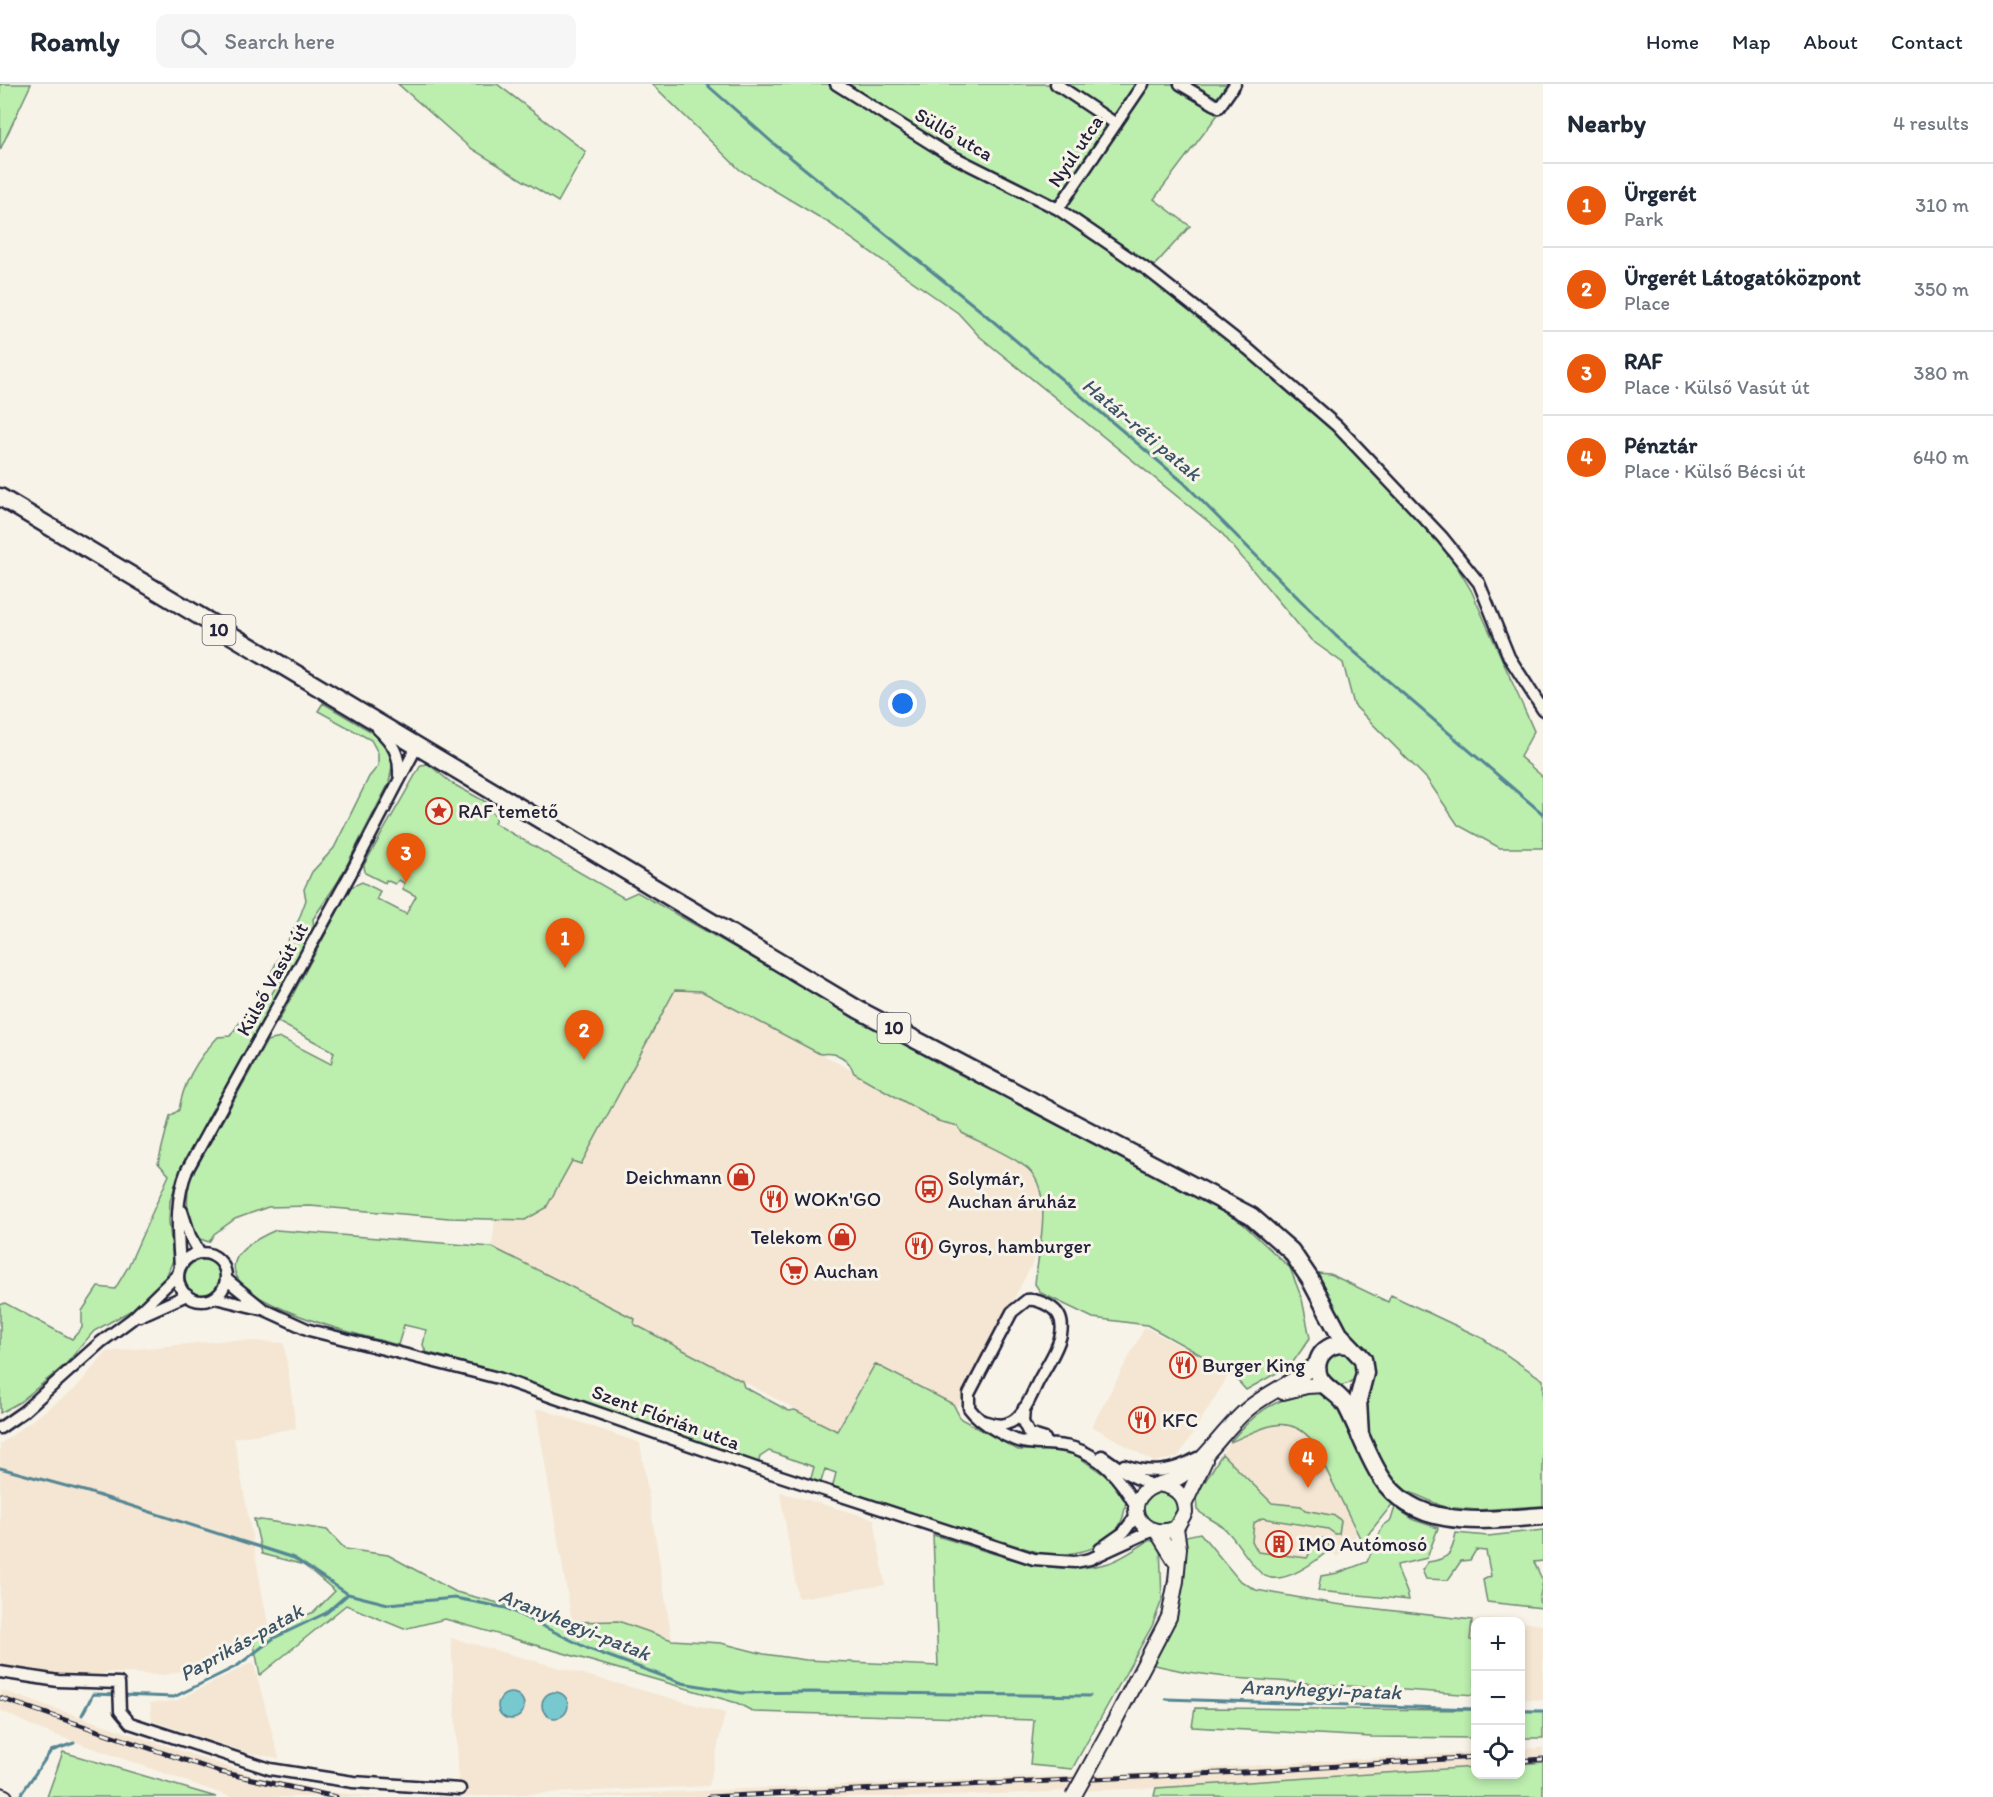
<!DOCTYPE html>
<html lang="en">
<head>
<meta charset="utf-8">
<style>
  :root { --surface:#fff; --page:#f6f6f7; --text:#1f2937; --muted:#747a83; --line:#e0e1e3; --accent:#ea580c }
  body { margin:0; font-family:Itim,sans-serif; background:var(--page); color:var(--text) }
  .controls { position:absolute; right:18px; bottom:18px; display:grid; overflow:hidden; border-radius:12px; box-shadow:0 3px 9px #0003 }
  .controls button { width:54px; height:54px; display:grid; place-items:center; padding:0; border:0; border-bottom:2px solid var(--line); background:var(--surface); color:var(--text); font:30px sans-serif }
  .you { position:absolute; left:903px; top:620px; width:21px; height:21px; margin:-15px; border:4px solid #fff; border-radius:50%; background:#1a73e8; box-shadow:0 0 0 9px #1a73e833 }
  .badge { display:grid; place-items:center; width:39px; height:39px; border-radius:50%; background:var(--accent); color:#fff; font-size:20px; font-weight:700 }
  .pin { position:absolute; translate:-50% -50px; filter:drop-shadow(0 2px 3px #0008) }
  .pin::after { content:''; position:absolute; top:32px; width:21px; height:18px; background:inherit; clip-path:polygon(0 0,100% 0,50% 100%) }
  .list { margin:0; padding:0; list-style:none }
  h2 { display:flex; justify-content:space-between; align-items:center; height:78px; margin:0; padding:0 24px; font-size:26px }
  h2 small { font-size:20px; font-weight:400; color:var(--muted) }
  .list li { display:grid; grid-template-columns:39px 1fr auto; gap:18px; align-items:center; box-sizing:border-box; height:84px; padding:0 24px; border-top:2px solid var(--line) }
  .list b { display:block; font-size:22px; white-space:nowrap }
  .list p { margin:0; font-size:20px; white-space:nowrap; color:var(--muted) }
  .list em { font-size:20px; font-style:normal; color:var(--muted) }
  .icon { flex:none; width:33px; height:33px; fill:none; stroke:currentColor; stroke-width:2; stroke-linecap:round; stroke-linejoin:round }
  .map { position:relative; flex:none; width:1543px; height:1713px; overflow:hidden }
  header { display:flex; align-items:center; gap:36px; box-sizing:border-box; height:84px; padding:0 30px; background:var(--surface); border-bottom:2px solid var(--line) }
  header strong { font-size:28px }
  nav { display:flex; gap:33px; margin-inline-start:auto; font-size:21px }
  .search { width:420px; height:54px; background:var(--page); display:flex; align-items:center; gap:15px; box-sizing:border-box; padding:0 21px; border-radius:12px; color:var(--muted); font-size:22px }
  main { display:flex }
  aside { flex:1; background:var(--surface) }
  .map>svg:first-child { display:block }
  .built { fill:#f4e6d2 }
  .green { fill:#bceeae; stroke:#6f8874; stroke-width:1.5 }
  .water { fill:#77c8cf; stroke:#558694; stroke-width:1.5 }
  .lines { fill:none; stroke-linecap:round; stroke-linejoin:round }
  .stream { stroke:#558694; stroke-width:3 }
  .minor-casing { stroke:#22223b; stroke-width:15 }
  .tertiary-casing { stroke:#22223b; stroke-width:18 }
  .primary-casing { stroke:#22223b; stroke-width:21 }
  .minor { stroke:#f7f3e8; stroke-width:10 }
  .tertiary { stroke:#f7f3e8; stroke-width:14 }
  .primary { stroke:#f7f3e8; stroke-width:16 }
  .rail-casing { stroke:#22223b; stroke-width:5 }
  .rail { stroke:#f7f3e8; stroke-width:3; stroke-dasharray:9; stroke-linecap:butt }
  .tertiary-bridge-casing { stroke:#22223b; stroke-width:18; stroke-linecap:butt }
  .tertiary-bridge { stroke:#f7f3e8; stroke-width:14 }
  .labels { text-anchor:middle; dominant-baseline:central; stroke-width:6; stroke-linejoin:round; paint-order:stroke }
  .shield { fill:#f7f3e8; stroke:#62616f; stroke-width:1.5 }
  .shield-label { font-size:18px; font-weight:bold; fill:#22223b }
  .street-label { font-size:20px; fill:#22223b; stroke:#f7f3e8 }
  .poi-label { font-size:20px; fill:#22223b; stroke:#f7f3e8; text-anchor:start }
  .water-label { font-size:21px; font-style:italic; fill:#3c5467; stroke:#f7f3e8 }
</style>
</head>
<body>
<header>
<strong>Roamly</strong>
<div class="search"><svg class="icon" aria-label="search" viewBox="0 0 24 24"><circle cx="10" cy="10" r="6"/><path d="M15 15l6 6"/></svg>Search here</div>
<nav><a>Home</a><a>Map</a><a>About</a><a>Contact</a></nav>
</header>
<main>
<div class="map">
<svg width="1543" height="1713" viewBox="0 0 1543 1713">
  <rect width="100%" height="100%" fill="#f7f3e8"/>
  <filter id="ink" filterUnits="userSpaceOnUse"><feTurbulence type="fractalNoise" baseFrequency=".0167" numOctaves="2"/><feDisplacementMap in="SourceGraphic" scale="12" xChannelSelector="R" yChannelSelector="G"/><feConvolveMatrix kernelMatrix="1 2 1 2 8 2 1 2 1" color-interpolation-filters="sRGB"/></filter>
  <g filter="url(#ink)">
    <!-- built -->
    <path class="built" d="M 671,904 L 701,905 L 1032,1084 L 1047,1116 L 1042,1161 L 953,1331 L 837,1347 L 634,1240 L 635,1235 L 492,1163 L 495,1136 L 525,1136 L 546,1124 L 572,1077 L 581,1080 Z
      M 1145,1243 L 1230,1289 L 1178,1373 L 1154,1378 L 1092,1342 Z
      M 228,1256 L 284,1259 L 296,1344 L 234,1354 L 268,1541 L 185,1586 L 164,1591 L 107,1588 L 99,1594 L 82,1595 L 0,1582 L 0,1360 L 75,1305 L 106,1268 Z
      M 541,1325 L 640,1359 L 672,1556 L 618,1537 L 572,1538 L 536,1326 Z
      M 1290,1339 L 1301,1345 L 1311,1355 L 1356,1447 L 1354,1459 L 1337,1473 L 1323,1454 L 1317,1456 L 1307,1474 L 1258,1468 L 1252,1457 L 1254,1439 L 1262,1434 L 1328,1445 L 1336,1432 L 1305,1426 L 1300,1422 L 1272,1419 L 1222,1370 L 1230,1358 L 1264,1344 Z
      M 780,1408 L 874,1435 L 885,1501 L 798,1514 Z
      M 1496,1535 L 1515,1537 L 1476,1538 L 1475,1557 L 1470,1556 L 1472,1536 Z
      M 1521,1538 L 1543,1541 L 1543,1616 L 1521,1615 Z
      M 451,1554 L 725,1629 L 709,1702 L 460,1713 Z
      M 253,1578 L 279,1674 L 245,1668 L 152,1637 L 150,1619 L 176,1617 Z
      M 0,1606 L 256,1692 L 329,1708 L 379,1713 L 231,1713 L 36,1644 L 0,1626 Z
      M 1543,1664 L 1543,1678 L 1521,1680 L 1521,1665 Z
      M 1475,1668 L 1475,1683 L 1156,1704 L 916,1713 L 556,1713 L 1135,1689 Z"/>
    <!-- green -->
    <path class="green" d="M 0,0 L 31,0 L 0,66 Z
      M 398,0 L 497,0 L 586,68 L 558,118 L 469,63 Z
      M 652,0 L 1241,0 L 1154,115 L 1190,142 L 1153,183 L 1204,222 L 1312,319 L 1441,456 L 1471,506 L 1534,647 L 1520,673 L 1543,693 L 1543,764 L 1500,764 L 1458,741 L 1427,695 L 1354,621 L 1343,579 L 1311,556 L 1220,447 L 979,252 L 958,229 L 829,139 L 740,86 Z
      M 323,619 L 382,654 L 393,677 L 389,699 L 339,796 L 313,835 L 314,845 L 178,1094 L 170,1117 L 169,1137 L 173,1176 L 165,1196 L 154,1208 L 130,1227 L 94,1247 L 66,1280 L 20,1318 L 0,1329 L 0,1221 L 5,1219 L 72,1255 L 82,1244 L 82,1227 L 98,1203 L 115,1205 L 128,1183 L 169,1091 L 158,1079 L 170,1032 L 179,1026 C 183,999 199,973 218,953 L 230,952 L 240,938 L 254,940 L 280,896 L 271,889 L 299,835 L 306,816 L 304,805 L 312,788 L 334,764 L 369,693 L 378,682 L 378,669 L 371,656 L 318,627 Z
      M 428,680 L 453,700 L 486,718 L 489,727 L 497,732 L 494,739 L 624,814 L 637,808 L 943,982 L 1162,1091 L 1242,1139 L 1290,1184 L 1302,1215 L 1310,1254 L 1291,1281 L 1246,1306 L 1228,1286 L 1147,1241 L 1093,1234 L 1041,1209 L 1035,1200 C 1038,1167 1055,1108 1027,1084 C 1011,1071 981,1059 962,1049 L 958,1042 L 938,1037 L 854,989 C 848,973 837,968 820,970 L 701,907 L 675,906 L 581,1080 L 572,1077 L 546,1124 L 525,1136 L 449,1134 L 310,1122 L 268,1123 L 235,1135 L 214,1150 L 209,1158 L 197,1154 C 187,1133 185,1118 190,1095 L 267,957 L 281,954 L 331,980 L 334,968 L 278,938 L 351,803 L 362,798 L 380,807 L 377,815 L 406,830 L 416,812 L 403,805 L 404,799 L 399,796 L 395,800 L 386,796 L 385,799 L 365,789 L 364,781 L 421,681 Z
      M 276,1146 L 492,1163 L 635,1235 L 634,1240 L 742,1297 L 744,1303 L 789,1327 L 795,1326 L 837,1347 L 875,1280 L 953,1320 L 961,1335 L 1018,1366 L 1048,1366 L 1074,1370 L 1109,1394 L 1126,1414 C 1125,1461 1086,1472 1044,1470 L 832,1405 L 836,1389 L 825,1385 L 820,1401 L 810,1398 L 814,1383 L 769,1367 L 760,1373 L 758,1380 L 498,1288 L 426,1268 L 423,1261 L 426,1246 L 404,1241 L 398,1261 C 357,1250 146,1202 276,1146 Z
      M185 1194a18 18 0 1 1 36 0a18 18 0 1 1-36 0Z
      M 1316,1189 L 1330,1190 L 1388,1218 L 1391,1211 L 1482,1254 L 1543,1296 L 1543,1422 L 1477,1426 L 1444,1423 L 1396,1402 L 1385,1389 L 1367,1350 L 1364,1310 L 1373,1294 L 1373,1279 L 1367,1264 L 1344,1250 Z
      M1324 1284a17 17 0 1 1 34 0a17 17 0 1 1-34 0Z
      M 1311,1307 L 1333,1314 L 1394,1418 L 1362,1458 L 1311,1355 C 1285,1327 1261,1346 1230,1358 C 1256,1327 1272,1317 1311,1307 Z
      M 1222,1370 L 1272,1419 L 1301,1422 L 1305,1426 L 1336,1432 L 1341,1437 L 1339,1450 L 1335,1450 L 1328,1445 L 1262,1434 L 1254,1439 L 1252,1457 L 1258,1468 L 1307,1474 L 1317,1456 L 1324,1454 L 1331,1464 C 1318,1476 1281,1505 1262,1490 C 1247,1477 1238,1457 1224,1444 C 1216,1437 1205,1433 1197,1426 L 1196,1412 Z
      M1143 1425a18 18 0 1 1 36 0a18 18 0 1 1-36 0Z
      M 1395,1423 L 1414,1436 L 1438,1444 L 1427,1474 L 1397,1481 C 1399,1495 1407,1503 1409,1516 L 1318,1507 L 1321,1492 L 1338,1489 L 1367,1478 L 1383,1442 L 1391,1436 Z
      M 254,1435 L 327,1446 L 345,1465 L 388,1471 L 456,1508 L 572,1538 L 618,1537 L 672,1556 L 721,1559 L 764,1570 L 806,1576 L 938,1582 L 933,1451 C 988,1466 1048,1495 1105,1480 C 1120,1477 1136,1464 1150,1456 L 1160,1460 L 1162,1516 L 1152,1542 L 1072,1685 L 1030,1681 L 1034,1636 L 754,1628 L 737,1619 L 445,1535 L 404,1545 L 346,1521 L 260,1591 L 253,1556 L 272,1545 L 314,1528 L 335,1507 L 304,1481 L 262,1470 Z
      M 1543,1446 L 1543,1477 L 1534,1478 L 1543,1497 L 1539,1517 L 1543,1524 L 1487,1518 L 1483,1496 L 1491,1492 L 1486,1467 L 1476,1466 L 1470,1476 L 1461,1477 L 1448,1496 L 1426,1495 L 1422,1486 L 1428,1478 C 1449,1475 1452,1470 1456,1449 L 1488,1452 Z
      M 1200,1449 L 1239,1496 L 1256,1506 L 1335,1520 L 1472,1536 L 1470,1556 L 1475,1557 L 1475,1611 L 1234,1594 L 1187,1588 L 1150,1580 L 1175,1536 L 1186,1452 Z
      M 1195,1624 L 1475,1626 L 1475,1654 L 1371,1653 L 1192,1643 Z
      M 1521,1626 L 1543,1627 L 1543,1654 L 1521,1654 Z
      M 63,1668 L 216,1713 L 47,1713 Z
      M 1543,1678 L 1543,1713 L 1154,1712 L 1156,1704 L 1475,1683 L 1476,1690 L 1520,1690 L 1521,1680 Z"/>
    <!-- water -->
    <path class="water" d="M542 1621a13 13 0 1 1 26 0a13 13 0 1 1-26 0Z
      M498 1622a13 13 0 1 1 26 0a13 13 0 1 1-26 0Z"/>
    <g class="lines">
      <!-- stream -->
      <path class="stream" d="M 706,0 L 774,60 L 981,227 L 1183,398 L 1336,552 L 1543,730
        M 0,1384 L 88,1408 L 294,1474 L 348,1510 L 388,1520 L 455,1514 L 506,1524 L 589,1565 L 682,1599 L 742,1609 L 810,1608 L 1090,1612
        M 1166,1615 L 1476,1625
        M 1520,1627 L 1543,1627
        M 82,1631 L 93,1610 L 174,1613 L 237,1582 L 274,1554 L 326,1529 L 348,1510
        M 19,1713 L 51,1667 L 74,1659"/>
      <defs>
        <path id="minor" d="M 836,0 L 946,69 L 1058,125 L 1149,187 L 1248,265 L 1337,342 L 1442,453 L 1479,499 L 1509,573 L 1543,626
          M 1056,0 L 1116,40
          M 1180,0 L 1219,23 L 1235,0
          M 1058,125 L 1143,0
          M 378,645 C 393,659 400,671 399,691
          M 182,1127 L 190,1152 L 200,1169
          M178 1193a24 24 0 1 1 48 0a24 24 0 1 1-48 0Z
          M 180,1183 C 178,1149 174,1118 187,1086 L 351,789 L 416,664
          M 226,1195 L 263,1225 L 309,1246 L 498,1294 L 756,1384 L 1034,1475 L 1075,1478 L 1090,1475 L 1151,1447
          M 215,1214 L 261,1225
          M 140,1232 L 187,1211
          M 1024,1324 L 1023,1338 L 1029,1350 L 1045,1355
          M 983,1337 C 993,1340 1001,1343 1011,1338 C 1025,1331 1032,1309 1039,1296 C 1050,1275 1078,1239 1049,1222 C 1042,1218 1034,1215 1027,1216 L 1012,1228 L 969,1310 L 969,1324 C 980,1339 1010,1357 1028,1359 C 1043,1361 1059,1359 1074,1364 C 1103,1373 1122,1397 1136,1423
          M 0,1344 L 23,1328 L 101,1258 L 132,1235 L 178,1190
          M 1102,1372 L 1128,1390 L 1153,1402
          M 1124,1381 C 1151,1391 1172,1388 1197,1374
          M 1100,1465 L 1124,1448 L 1137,1430
          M 0,1588 L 58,1597 L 119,1599 L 120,1627 L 130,1639 L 270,1685 L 353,1698 L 460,1705"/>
        <path id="tertiary" d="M 1283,1308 L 1307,1302 L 1324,1301
          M 1162,1401 C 1177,1404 1185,1412 1185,1428 L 1176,1444 C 1149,1457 1122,1429 1144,1408 C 1154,1398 1170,1400 1181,1392 C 1209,1374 1224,1344 1249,1324 C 1270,1307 1297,1297 1317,1279
          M 1185,1419 L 1205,1376
          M 1158,1449 L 1176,1478
          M 1110,1646 L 1169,1533 L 1176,1497 L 1179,1464 L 1176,1444
          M 0,1711 L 5,1713"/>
        <path id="primary" d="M 0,413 L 859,926 L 1251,1132 L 1291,1167 L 1310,1195 L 1339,1250 L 1363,1275 L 1365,1289 L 1358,1316 L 1360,1352
          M 1348,1261 C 1328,1257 1312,1273 1319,1293 C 1325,1306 1340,1309 1347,1323 C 1359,1346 1367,1371 1381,1393 C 1416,1448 1488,1436 1543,1432"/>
      </defs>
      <!-- minor casing -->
      <use href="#minor" class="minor-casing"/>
      <!-- tertiary casing -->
      <use href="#tertiary" class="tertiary-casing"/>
      <!-- primary casing -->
      <use href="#primary" class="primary-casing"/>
      <!-- minor -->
      <use href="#minor" class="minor"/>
      <!-- tertiary -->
      <use href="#tertiary" class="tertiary"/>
      <!-- primary -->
      <use href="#primary" class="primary"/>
      <defs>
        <path id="rail" d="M 0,1614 L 220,1688 L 336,1713
          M 1520,1677 L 1543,1675
          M 709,1713 L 1263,1687 L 1476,1673"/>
      </defs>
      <!-- rail casing -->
      <use href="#rail" class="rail-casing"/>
      <!-- rail -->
      <use href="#rail" class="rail"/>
      <defs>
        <path id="tertiary-bridge" d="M 1073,1713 L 1110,1646"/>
      </defs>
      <!-- tertiary-bridge casing -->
      <use href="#tertiary-bridge" class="tertiary-bridge-casing"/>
      <!-- tertiary-bridge -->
      <use href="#tertiary-bridge" class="tertiary-bridge"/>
    </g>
  </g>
  <!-- icons -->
  <defs>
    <symbol id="sight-ring" viewBox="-11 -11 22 22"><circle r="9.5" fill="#f7f3e8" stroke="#c8321e" stroke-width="1.5"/><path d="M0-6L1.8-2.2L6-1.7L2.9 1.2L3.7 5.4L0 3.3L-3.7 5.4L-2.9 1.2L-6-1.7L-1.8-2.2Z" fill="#c8321e"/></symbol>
    <symbol id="shop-ring" viewBox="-11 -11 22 22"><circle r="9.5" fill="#f7f3e8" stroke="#c8321e" stroke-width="1.5"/><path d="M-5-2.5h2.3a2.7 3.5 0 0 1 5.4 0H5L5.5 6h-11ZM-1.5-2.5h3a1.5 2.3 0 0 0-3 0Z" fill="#c8321e"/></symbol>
    <symbol id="bus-ring" viewBox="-11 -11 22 22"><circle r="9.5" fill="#f7f3e8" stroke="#c8321e" stroke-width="1.5"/><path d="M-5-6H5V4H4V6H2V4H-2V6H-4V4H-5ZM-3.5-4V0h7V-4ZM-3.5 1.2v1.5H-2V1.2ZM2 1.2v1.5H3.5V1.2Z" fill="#c8321e"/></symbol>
    <symbol id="restaurant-ring" viewBox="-11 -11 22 22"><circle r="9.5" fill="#f7f3e8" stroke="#c8321e" stroke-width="1.5"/><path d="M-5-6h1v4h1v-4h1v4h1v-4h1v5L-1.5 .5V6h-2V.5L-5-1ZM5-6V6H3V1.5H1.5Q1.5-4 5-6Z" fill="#c8321e"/></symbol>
    <symbol id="supermarket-ring" viewBox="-11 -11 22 22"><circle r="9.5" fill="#f7f3e8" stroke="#c8321e" stroke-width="1.5"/><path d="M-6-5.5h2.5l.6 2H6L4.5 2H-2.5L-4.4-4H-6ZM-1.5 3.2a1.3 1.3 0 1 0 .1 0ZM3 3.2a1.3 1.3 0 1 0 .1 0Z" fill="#c8321e"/></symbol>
    <symbol id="building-ring" viewBox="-11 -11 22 22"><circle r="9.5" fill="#f7f3e8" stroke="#c8321e" stroke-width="1.5"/><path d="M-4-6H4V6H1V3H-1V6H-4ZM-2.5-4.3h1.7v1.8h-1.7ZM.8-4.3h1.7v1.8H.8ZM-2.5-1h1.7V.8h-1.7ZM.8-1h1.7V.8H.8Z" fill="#c8321e"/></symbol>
  </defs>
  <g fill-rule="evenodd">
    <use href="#sight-ring" x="424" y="712" width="30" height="30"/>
    <use href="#shop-ring" x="726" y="1078" width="30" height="30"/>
    <use href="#bus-ring" x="914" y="1090" width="30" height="30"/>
    <use href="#restaurant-ring" x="759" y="1100" width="30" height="30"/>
    <use href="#shop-ring" x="827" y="1138" width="30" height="30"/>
    <use href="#restaurant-ring" x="904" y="1147" width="30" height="30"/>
    <use href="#supermarket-ring" x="779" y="1172" width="30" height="30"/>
    <use href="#restaurant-ring" x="1168" y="1266" width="30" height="30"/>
    <use href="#restaurant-ring" x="1127" y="1321" width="30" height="30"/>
    <use href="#building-ring" x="1264" y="1445" width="30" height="30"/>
  </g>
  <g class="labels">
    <!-- shield labels -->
    <g class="shield">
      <rect x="202.5" y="531" width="33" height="30" rx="4.5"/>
      <rect x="877.5" y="929" width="33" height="30" rx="4.5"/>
    </g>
    <g class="shield-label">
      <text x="219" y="546">10</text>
      <text x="894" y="944">10</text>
    </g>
    <!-- street labels -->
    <g class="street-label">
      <text transform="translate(954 50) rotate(30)">Süllő utca</text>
      <text transform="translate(1075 67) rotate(-56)">Nyúl utca</text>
      <text transform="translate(272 895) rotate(-61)">Külső Vasút út</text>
      <text transform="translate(666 1333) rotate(20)">Szent Flórián utca</text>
    </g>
    <!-- poi labels -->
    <g class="poi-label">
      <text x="458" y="727">RAF temető</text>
      <text x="722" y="1093" text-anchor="end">Deichmann</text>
      <text x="948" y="1094">Solymár,<tspan x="948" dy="23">Auchan áruház</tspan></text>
      <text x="794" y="1115">WOKn'GO</text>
      <text x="822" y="1153" text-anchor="end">Telekom</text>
      <text x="938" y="1162">Gyros, hamburger</text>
      <text x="814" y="1187">Auchan</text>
      <text x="1202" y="1281">Burger King</text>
      <text x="1162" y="1336">KFC</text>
      <text x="1298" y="1460">IMO Autómosó</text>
    </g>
    <!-- water labels -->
    <g class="water-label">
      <text transform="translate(1142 345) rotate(40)">Határ-réti patak</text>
      <text transform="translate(575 1540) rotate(22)">Aranyhegyi-patak</text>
      <text transform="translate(241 1558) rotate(-29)">Paprikás-patak</text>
      <text transform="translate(1321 1605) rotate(2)">Aranyhegyi-patak</text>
    </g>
  </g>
</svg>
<div class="controls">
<button>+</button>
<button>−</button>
<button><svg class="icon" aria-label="locate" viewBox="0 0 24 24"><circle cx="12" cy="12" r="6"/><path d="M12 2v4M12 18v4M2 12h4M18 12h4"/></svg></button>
</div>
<div class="you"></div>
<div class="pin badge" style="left:565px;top:884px">1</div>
<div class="pin badge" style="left:584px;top:976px">2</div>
<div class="pin badge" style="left:406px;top:799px">3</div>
<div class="pin badge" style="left:1308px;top:1404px">4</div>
</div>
<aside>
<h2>Nearby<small>4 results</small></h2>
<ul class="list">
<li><span class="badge">1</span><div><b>Ürgerét</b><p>Park</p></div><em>310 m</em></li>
<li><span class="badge">2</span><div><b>Ürgerét Látogatóközpont</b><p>Place</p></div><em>350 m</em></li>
<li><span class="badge">3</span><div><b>RAF</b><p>Place · Külső Vasút út</p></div><em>380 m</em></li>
<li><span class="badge">4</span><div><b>Pénztár</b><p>Place · Külső Bécsi út</p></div><em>640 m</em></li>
</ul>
</aside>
</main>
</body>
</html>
